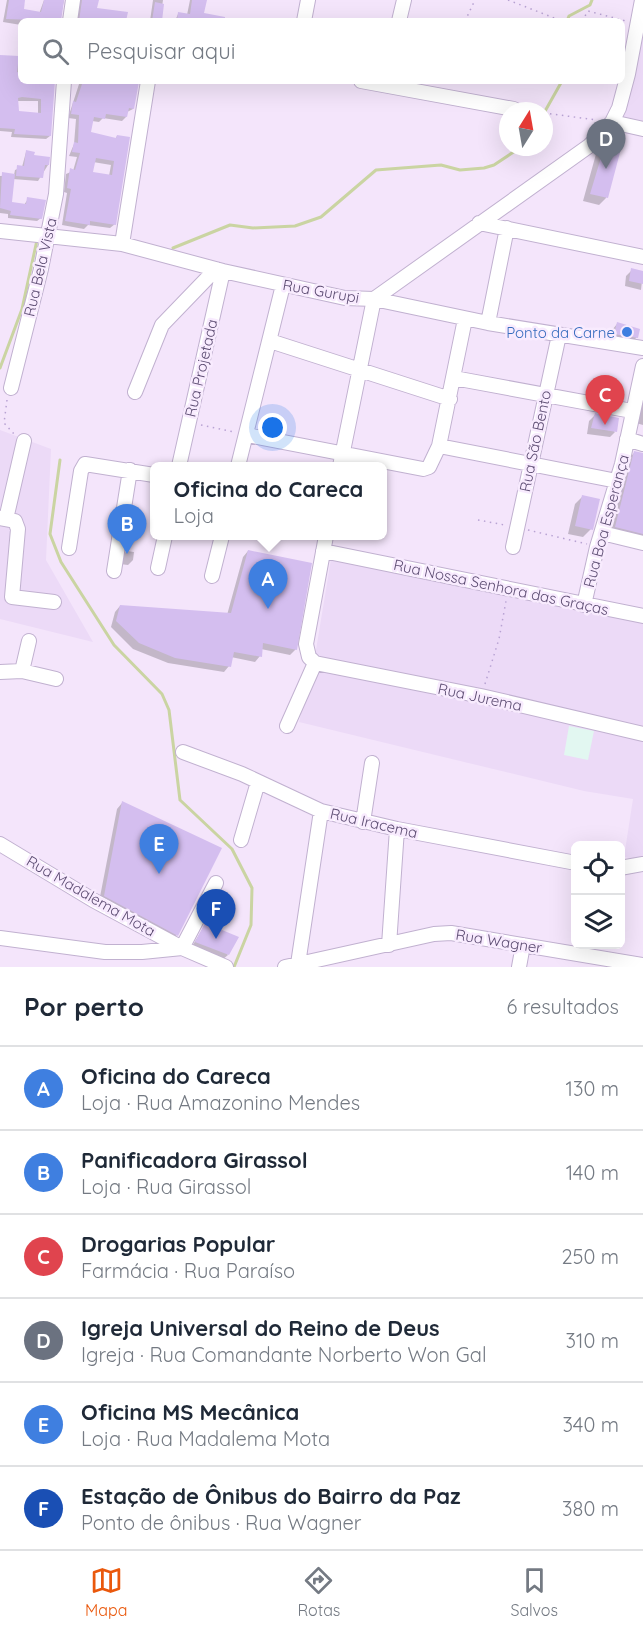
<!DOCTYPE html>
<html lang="pt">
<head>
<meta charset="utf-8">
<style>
  :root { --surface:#fff; --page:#f6f6f7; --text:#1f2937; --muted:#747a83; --line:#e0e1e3; --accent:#ea580c }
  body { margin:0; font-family:Quicksand,sans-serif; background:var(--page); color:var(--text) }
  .controls { position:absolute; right:18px; bottom:18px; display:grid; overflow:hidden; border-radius:9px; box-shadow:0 6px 24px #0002 }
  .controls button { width:54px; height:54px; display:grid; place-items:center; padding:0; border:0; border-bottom:2px solid var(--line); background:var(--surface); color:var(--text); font:30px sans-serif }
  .compass { position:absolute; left:499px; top:102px; width:54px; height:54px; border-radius:50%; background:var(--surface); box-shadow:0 6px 24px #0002; rotate:11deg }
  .you { position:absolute; left:273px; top:428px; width:21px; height:21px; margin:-15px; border:4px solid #fff; border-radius:50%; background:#1a73e8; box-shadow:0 0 0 9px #1a73e833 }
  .badge { display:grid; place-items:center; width:39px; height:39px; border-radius:50%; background:var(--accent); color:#fff; font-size:20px; font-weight:700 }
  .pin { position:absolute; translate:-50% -50px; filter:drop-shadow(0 2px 3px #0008) }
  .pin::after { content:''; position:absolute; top:32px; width:21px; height:18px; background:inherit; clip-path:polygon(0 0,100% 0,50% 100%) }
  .popup { position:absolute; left:150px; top:462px; width:237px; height:78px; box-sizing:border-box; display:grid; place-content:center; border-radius:9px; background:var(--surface); filter:drop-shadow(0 2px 4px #0005); font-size:20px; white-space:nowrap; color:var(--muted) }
  .popup b { font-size:22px; color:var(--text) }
  .popup::after { content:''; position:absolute; left:50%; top:100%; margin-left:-12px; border:12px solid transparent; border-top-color:var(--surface) }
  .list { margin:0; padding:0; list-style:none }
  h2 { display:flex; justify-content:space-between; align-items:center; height:78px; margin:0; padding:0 24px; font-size:26px }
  h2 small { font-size:20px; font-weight:400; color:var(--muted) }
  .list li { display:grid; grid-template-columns:39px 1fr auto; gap:18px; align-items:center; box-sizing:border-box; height:84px; padding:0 24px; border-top:2px solid var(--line) }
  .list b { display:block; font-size:22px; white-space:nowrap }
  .list p { margin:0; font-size:20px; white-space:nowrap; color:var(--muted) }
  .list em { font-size:20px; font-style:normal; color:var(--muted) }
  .icon { flex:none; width:33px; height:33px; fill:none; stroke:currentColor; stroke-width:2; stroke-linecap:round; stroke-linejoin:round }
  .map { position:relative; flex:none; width:643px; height:967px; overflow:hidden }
  .search { position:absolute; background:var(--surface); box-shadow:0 6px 24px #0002; left:18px; right:18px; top:18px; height:66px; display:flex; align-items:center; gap:15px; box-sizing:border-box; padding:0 21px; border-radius:9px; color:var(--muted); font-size:22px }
  .sheet { height:582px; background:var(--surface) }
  nav { display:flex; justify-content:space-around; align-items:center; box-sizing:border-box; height:84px; border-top:2px solid var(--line); background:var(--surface); font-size:16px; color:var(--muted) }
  nav a { display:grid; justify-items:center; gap:3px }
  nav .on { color:var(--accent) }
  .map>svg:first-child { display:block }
  .residential { fill:#ecdaf7 }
  .education { fill:#e2f7f1 }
  .shadow { fill:#0003; fill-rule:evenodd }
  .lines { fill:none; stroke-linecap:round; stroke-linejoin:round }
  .stream { stroke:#cad4a2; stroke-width:3 }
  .building { fill:#d4beef; fill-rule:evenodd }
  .minor-casing { stroke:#c1b1d0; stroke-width:16 }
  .path { stroke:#b8a2d3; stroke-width:1.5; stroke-dasharray:1.5 4.5; stroke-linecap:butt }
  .minor { stroke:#fff; stroke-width:14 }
  .shop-dot { fill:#3f7fe0; stroke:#f8ebfe; stroke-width:2 }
  .labels { text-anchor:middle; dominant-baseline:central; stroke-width:5; stroke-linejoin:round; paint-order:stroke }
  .street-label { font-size:15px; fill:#5c4c72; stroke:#f8ebfe }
  .shop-label { font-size:15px; fill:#366cbe; stroke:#f8ebfe; text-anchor:end }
</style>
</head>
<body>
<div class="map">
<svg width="643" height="967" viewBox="0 0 643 967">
  <rect width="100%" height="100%" fill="#f4e5fb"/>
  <!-- residential -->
  <path class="residential" d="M 643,0 L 643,133 L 609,127 Z
    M 0,430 L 51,449 L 46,560 L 93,642 L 0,619 Z
    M 331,559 L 643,621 L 643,860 L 624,857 L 633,799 L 584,791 L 299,722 L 315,656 Z"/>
  <!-- education -->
  <path class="education" d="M 569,726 L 594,731 L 588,760 L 564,755 Z"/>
  <!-- shadow -->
  <path class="shadow" d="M 7,0 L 23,0 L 22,10 L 39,14 L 44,0 L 64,0 L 60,21 L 21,21 L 21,25 L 3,22 Z
    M 78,0 L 96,0 L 95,9 L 130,21 L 76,21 Z
    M 153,0 L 163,0 L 160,21 L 150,21 Z
    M 190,0 L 204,0 L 202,15 L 216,21 L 175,21 L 178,14 L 187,15 Z
    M 0,56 L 21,58 L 21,81 L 53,81 L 50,136 L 46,139 L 11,137 L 12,132 L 0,131 ZM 16,101 L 38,101 L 38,114 L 17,112 Z
    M 80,81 L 137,84 L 133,109 L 127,112 L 126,117 L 122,121 L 103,118 L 99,122 L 92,121 L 89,133 L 115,139 L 117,136 L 115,224 L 110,228 L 88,225 L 84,229 L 62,225 L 67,193 L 64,192 L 66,174 L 73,171 L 77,157 L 69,156 L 74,144 L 76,119 L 68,118 ZM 93,162 L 111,165 L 109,176 L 91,173 Z
    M 606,143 L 620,146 L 606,198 L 599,205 L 583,201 L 596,154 Z
    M 26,152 L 48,165 L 38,181 L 13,179 L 10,203 L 24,205 L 28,199 L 41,218 L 37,221 L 8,218 L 8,214 L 0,213 L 0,176 L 14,175 L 15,170 L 22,167 Z
    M 632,270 L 643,272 L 641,290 L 625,286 L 626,276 Z
    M 617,324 L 637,337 L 631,343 L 609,340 L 612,330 Z
    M 643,396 L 643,425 L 636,423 Z
    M 595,415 L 615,432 L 610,437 L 587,434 L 589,421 Z
    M 635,452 L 643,454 L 643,547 L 608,535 L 626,461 Z
    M 217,462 L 228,465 L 227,466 L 213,466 Z
    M 583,496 L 591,529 L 583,537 L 568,534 L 575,504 Z
    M 127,551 L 134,552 L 133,560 L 128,565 L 120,564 L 121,556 Z
    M 248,551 L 296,649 L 290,655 L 261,649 L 260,656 L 255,662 L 231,657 L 229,666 L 224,672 L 168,663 L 133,649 L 111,627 L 115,612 L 120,606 L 227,615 L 243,557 Z
    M 122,803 L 177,935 L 171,940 L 99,902 L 117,809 Z
    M 205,925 L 228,955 L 222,960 L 191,948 Z"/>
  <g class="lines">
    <!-- stream -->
    <path class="stream" d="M 567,21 L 569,16 L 590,5 L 592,0
      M 544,113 L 562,81
      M 173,248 L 230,225 L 253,228 L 295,226 L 321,217 L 376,170 L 441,165 L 460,170 L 484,168 L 494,165 L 521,147
      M 0,368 L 22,309 L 37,240
      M 60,460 L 50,534 L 61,562 L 114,645 L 162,694 L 169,710 L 180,800 L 232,849 L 252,888 L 251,925 L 234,967"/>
  </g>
  <!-- building -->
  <path class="building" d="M 9,0 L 25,0 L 24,9 L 41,12 L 44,0 L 64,0 L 61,21 L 6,19 Z
    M 82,0 L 99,0 L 97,8 L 128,12 L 126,21 L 79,21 Z
    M 192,0 L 207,0 L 204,13 L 225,17 L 225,21 L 177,21 L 178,12 L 190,14 Z
    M 155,2 L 164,4 L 162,21 L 152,21 Z
    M 0,55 L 19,56 L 17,72 L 21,73 L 21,81 L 55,81 L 51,136 L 14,134 L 15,129 L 0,128 ZM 22,97 L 41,99 L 41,113 L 19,111 L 18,98 Z
    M 83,81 L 139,82 L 134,109 L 129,108 L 127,117 L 106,114 L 105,119 L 94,117 L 91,132 L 116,138 L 117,135 L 130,137 L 116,225 L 90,221 L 90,225 L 65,221 L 71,189 L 67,188 L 70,168 L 75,170 L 80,153 L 72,152 L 74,142 L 78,143 L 79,115 L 71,114 L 73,101 L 76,102 ZM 96,158 L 114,161 L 112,175 L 93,172 Z
    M 606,141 L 622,145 L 608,198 L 590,194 Z
    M 26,150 L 35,152 L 34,155 L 50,157 L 49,165 L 45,165 L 43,178 L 16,176 L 17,165 L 24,166 Z
    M 2,172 L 15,174 L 12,202 L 26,204 L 27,197 L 46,200 L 42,219 L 10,215 L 11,211 L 0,208 Z
    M 631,268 L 643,271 L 643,284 L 629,281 Z
    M 617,322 L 640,329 L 638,338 L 614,334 Z
    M 595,413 L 619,418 L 617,432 L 591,428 Z
    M 634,451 L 643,453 L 643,534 L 615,527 Z
    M 582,495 L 600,499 L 593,530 L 575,526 Z
    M 248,550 L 312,563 L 297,650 L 263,643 L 262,657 L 234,652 L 231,667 L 175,658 L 139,643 L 116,621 L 120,605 L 231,613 Z
    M 122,801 L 222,848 L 178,936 L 104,896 Z
    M 205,923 L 239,937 L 229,955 L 195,942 Z"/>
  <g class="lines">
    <defs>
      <path id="minor" d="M 70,21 L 73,0
        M 304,21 L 308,0
        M 399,21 L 404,0
        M 361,81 L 514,109
        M 612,122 L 643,129
        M 479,223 L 643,257
        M 0,231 L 122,244 L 223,271 L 345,298 L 374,299 L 488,323 L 643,348
        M 122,244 L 148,81
        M 374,299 L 589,146 L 612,122 L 619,108 L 628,74 L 642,0
        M 488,323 L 507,228
        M 270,341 L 450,399
        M 454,378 L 632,411
        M 11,388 L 41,269 L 56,194 L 64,81
        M 135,392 L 162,325 L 216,269
        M 247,435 L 423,469 L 429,467 L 439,446 L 465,319
        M 627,439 L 643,444
        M 439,446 L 617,481
        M 179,466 L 223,271
        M 238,466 L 283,285
        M 340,466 L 374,299
        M 0,518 L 15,521 L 18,529 L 12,597 L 54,602
        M 6,519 L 24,441
        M 602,533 L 643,543
        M 513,547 L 559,335
        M 69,548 L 81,471 L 85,464 L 154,475
        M 323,551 L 643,616
        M 158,568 L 165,536
        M 114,571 L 130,470
        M 212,576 L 222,536
        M 584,605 L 597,547 L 622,464 L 643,366
        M 315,663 L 481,696 L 643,734
        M 315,663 L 309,657 L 306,644 L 326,536
        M 22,671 L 29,641
        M 0,672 L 22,671 L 56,679
        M 287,726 L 315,663
        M 183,752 L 242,774 L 321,811 L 397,829 L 576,863
        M 363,822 L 372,763
        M 241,840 L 258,782
        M 0,844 L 93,900 L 182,948 L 226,967
        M 620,868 L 643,864
        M 0,938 L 105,952 L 142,952 L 182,948
        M 389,945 L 397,829
        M 182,948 L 216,883
        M 298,964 L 321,811
        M 285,967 L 434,934 L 451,933 L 643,965
        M 519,967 L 523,945"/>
    </defs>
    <!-- minor casing -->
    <use href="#minor" class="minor-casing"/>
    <!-- path -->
    <path class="path" d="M 508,0 L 562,21
      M 465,21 L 475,0
      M 582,21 L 588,11 L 626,21
      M 544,113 L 597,120
      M 7,400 L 4,423 L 15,435
      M 201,425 L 234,432
      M 478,520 L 505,525
      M 528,530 L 587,544
      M 485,684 L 499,639 L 506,601"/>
    <!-- minor -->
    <use href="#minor" class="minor"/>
  </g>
  <!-- markers -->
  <circle class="shop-dot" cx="627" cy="332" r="6"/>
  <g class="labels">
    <!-- street labels -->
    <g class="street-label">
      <text transform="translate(40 267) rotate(-77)">Rua Bela Vista</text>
      <text transform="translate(321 291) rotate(10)">Rua Gurupi</text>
      <text transform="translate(201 368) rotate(-77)">Rua Projetada</text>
      <text transform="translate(535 441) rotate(-78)">Rua São Bento</text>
      <text transform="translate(606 521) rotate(-75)">Rua Boa Esperança</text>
      <text transform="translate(501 587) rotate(12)">Rua Nossa Senhora das Graças</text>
      <text transform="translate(480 697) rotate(12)">Rua Jurema</text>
      <text transform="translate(374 823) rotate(13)">Rua Iracema</text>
      <text transform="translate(91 896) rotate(30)">Rua Madalema Mota</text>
      <text transform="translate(499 941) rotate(9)">Rua Wagner</text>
    </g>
    <!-- shop labels -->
    <g class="shop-label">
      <text x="615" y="332">Ponto da Carne</text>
    </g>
  </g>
</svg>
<div class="controls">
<button><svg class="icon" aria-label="locate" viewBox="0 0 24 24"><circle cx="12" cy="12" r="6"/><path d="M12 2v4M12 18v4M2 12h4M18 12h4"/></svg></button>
<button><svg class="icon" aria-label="layers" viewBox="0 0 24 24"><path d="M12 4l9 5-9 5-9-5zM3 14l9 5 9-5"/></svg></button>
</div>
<svg class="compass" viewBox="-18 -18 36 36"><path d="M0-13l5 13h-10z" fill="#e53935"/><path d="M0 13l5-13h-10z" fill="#747a83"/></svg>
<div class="you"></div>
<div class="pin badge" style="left:268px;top:609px;background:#3f7fe0">A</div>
<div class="popup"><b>Oficina do Careca</b>Loja</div>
<div class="pin badge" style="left:127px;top:554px;background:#3f7fe0">B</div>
<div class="pin badge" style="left:605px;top:425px;background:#e0444e">C</div>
<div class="pin badge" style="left:606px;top:169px;background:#6b7280">D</div>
<div class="pin badge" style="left:159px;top:874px;background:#3f7fe0">E</div>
<div class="pin badge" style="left:216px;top:939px;background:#1a4fb4">F</div>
<div class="search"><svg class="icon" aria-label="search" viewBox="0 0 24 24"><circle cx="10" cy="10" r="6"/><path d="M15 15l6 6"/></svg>Pesquisar aqui</div>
</div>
<section class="sheet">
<h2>Por perto<small>6 resultados</small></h2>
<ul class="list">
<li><span class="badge" style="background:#3f7fe0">A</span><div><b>Oficina do Careca</b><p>Loja · Rua Amazonino Mendes</p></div><em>130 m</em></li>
<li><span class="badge" style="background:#3f7fe0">B</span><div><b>Panificadora Girassol</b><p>Loja · Rua Girassol</p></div><em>140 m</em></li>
<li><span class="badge" style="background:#e0444e">C</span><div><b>Drogarias Popular</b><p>Farmácia · Rua Paraíso</p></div><em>250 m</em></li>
<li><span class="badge" style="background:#6b7280">D</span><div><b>Igreja Universal do Reino de Deus</b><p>Igreja · Rua Comandante Norberto Won Gal</p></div><em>310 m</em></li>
<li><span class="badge" style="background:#3f7fe0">E</span><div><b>Oficina MS Mecânica</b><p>Loja · Rua Madalema Mota</p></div><em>340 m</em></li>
<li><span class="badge" style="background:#1a4fb4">F</span><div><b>Estação de Ônibus do Bairro da Paz</b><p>Ponto de ônibus · Rua Wagner</p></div><em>380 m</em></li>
</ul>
</section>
<nav>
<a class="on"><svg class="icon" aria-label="map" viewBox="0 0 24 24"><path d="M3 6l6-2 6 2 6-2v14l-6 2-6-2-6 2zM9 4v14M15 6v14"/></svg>Mapa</a>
<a><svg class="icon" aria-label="directions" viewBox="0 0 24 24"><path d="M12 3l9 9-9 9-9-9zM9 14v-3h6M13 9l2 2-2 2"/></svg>Rotas</a>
<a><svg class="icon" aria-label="saved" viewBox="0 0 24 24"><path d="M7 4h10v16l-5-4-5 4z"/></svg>Salvos</a>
</nav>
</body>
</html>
